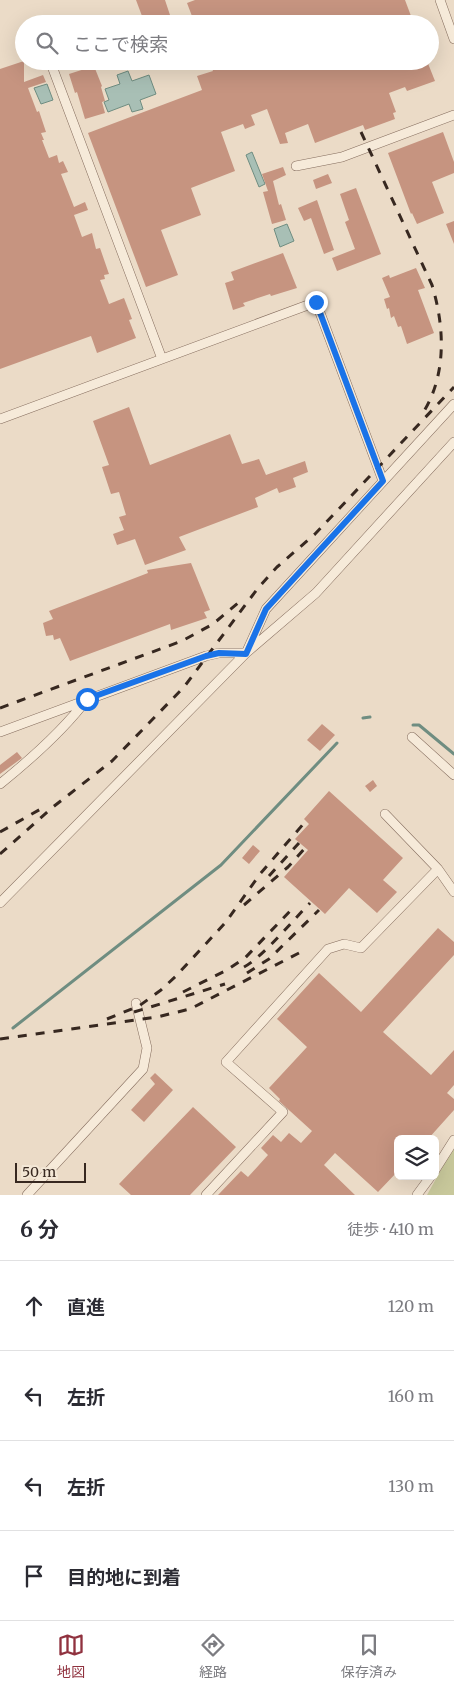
<!DOCTYPE html>
<html lang="ja">
<head>
<meta charset="utf-8">
<style>
  :root { --surface:#fff; --page:#f7f7f7; --text:#2b2b33; --muted:#7c7c81; --line:#e1e1e2; --accent:#90323f }
  body { margin:0; font-family:Merriweather,"Noto Sans JP",serif; background:var(--page); color:var(--text) }
  .controls { position:absolute; right:15px; bottom:15px; display:grid; overflow:hidden; border-radius:8px; box-shadow:0 5px 20px #0002 }
  .controls button { width:45px; height:45px; display:grid; place-items:center; padding:0; border:0; border-bottom:1px solid var(--line); background:var(--surface); color:var(--text); font:25px sans-serif }
  .scale { position:absolute; left:15px; bottom:12px; width:71px; box-sizing:border-box; padding-left:5px; border:2px solid #372820; border-top:0; font-size:14px; line-height:18px; white-space:nowrap; color:#372820; -webkit-text-stroke:4px #f3e7d6; paint-order:stroke }
  .stop { position:absolute; width:15px; height:15px; margin:-11px; border:4px solid #1a73e8; border-radius:50%; background:#fff }
  .stop.end { background:#1a73e8; border-color:#fff; box-shadow:0 1px 5px #0008 }
  .list { margin:0; padding:0; list-style:none }
  h2 { display:flex; justify-content:space-between; align-items:center; height:65px; margin:0; padding:0 20px; font-size:21px }
  h2 small { font-size:16px; font-weight:400; color:var(--muted) }
  .list li { display:grid; grid-template-columns:32px 1fr auto; gap:15px; align-items:center; box-sizing:border-box; height:90px; padding:0 20px; border-top:1px solid var(--line) }
  .list b { display:block; font-size:19px; white-space:nowrap }
  .list em { font-size:16px; font-style:normal; color:var(--muted) }
  .icon { flex:none; width:28px; height:28px; fill:none; stroke:currentColor; stroke-width:2; stroke-linecap:round; stroke-linejoin:round }
  .map { position:relative; flex:none; width:454px; height:1195px; overflow:hidden }
  .search { position:absolute; background:var(--surface); box-shadow:0 5px 20px #0002; left:15px; right:15px; top:15px; height:55px; display:flex; align-items:center; gap:12px; box-sizing:border-box; padding:0 18px; border-radius:28px; color:var(--muted); font-size:19px }
  .sheet { height:425px; background:var(--surface) }
  nav { display:flex; justify-content:space-around; align-items:center; box-sizing:border-box; height:70px; border-top:1px solid var(--line); background:var(--surface); font-size:14px; color:var(--muted) }
  nav a { display:grid; justify-items:center; gap:2px }
  nav .on { color:var(--accent) }
  .map>svg:first-child { display:block }
  .green { fill:#c8c89b }
  .water { fill:#a8bfb5; stroke:#6f8d81 }
  .lines { fill:none; stroke-linecap:round; stroke-linejoin:round }
  .stream { stroke:#6f8d81; stroke-width:3 }
  .building { fill:#c69480 }
  .minor-casing { stroke:#856d5e; stroke-width:10 }
  .minor { stroke:#f6ead9; stroke-width:9 }
  .rail { stroke:#372820; stroke-width:3; stroke-dasharray:9 9; stroke-linecap:butt }
  .route { stroke:#1a73e8; stroke-width:6 }
</style>
</head>
<body>
<div class="map">
<svg width="454" height="1195" viewBox="0 0 454 1195">
  <rect width="100%" height="100%" fill="#ebdbc7"/>
  <!-- green -->
  <path class="green" d="M 454,1146 L 454,1195 L 427,1195 Z"/>
  <!-- water -->
  <path class="water" d="M 128,71 L 132,81 L 149,75 L 156,94 L 140,100 L 143,109 L 132,112 L 129,104 L 108,112 L 104,102 L 109,100 L 105,89 L 120,84 L 117,75 Z
    M 47,84 L 53,100 L 41,104 L 34,88 Z
    M 252,152 L 265,184 L 259,187 L 246,155 Z
    M 287,224 L 294,241 L 280,247 L 274,229 Z"/>
  <g class="lines">
    <!-- stream -->
    <path class="stream" d="M 363,718 L 370,717
      M 413,725 L 419,725 L 454,754
      M 13,1028 L 221,865 L 337,743"/>
  </g>
  <!-- building -->
  <path class="building" d="M 136,0 L 165,0 L 173,24 L 145,24 Z
    M 195,0 L 405,0 L 414,24 L 195,24 L 187,3 Z
    M 24,61 L 24,82 L 43,75 L 46,82 L 28,88 L 37,112 L 39,111 L 46,132 L 41,133 L 44,140 L 42,140 L 49,158 L 57,155 L 59,163 L 63,161 L 68,172 L 61,174 L 74,207 L 85,202 L 88,210 L 74,215 L 82,237 L 92,233 L 96,249 L 100,248 L 109,274 L 104,275 L 105,279 L 100,280 L 109,304 L 124,298 L 132,319 L 129,320 L 136,338 L 97,353 L 91,336 L 0,369 L 0,69 Z
    M 209,61 L 427,61 L 435,81 L 407,91 L 405,87 L 389,93 L 396,112 L 393,113 L 395,119 L 365,130 L 363,125 L 315,143 L 308,124 L 285,133 L 288,143 L 280,144 L 267,109 L 251,115 L 255,125 L 245,129 L 243,124 L 221,132 L 235,171 L 191,188 L 201,215 L 161,230 L 178,275 L 146,287 L 88,133 L 202,90 L 197,76 L 213,71 Z
    M 94,66 L 102,86 L 101,87 L 105,101 L 102,102 L 105,113 L 85,119 L 77,92 L 75,93 L 69,74 Z
    M 443,132 L 454,162 L 454,173 L 432,182 L 444,213 L 417,224 L 412,213 L 411,214 L 388,153 Z
    M 283,167 L 286,175 L 273,181 L 279,205 L 281,204 L 286,220 L 272,224 L 263,192 L 268,191 L 262,174 Z
    M 328,174 L 332,183 L 316,189 L 313,180 Z
    M 356,188 L 381,254 L 337,271 L 332,258 L 355,249 L 345,222 L 349,220 L 340,194 Z
    M 317,200 L 334,250 L 324,254 L 311,218 L 304,221 L 298,208 Z
    M 454,221 L 454,244 L 446,224 Z
    M 283,253 L 297,288 L 271,296 L 270,294 L 243,303 L 245,306 L 233,310 L 225,283 L 234,280 L 231,272 Z
    M 416,268 L 425,288 L 418,290 L 434,333 L 407,344 L 401,326 L 398,327 L 394,316 L 391,318 L 389,308 L 387,309 L 384,299 L 390,297 L 382,278 L 389,275 L 390,278 Z
    M 129,407 L 150,465 L 230,434 L 242,464 L 259,459 L 266,475 L 305,461 L 308,472 L 293,478 L 296,487 L 279,493 L 277,488 L 255,498 L 258,507 L 179,537 L 186,550 L 145,565 L 135,539 L 117,545 L 113,534 L 124,530 L 119,517 L 126,515 L 119,492 L 111,494 L 102,467 L 109,465 L 93,421 Z
    M 191,563 L 210,610 L 204,612 L 207,618 L 171,630 L 170,624 L 70,661 L 60,638 L 54,640 L 53,635 L 46,636 L 43,623 L 53,619 L 49,611 L 148,573 L 147,570 Z
    M 322,724 L 335,735 L 320,751 L 307,740 Z
    M 17,752 L 22,758 L 0,774 L 0,765 Z
    M 373,780 L 377,786 L 370,792 L 365,786 Z
    M 329,791 L 403,858 L 383,880 L 397,892 L 377,913 L 349,888 L 325,914 L 284,877 L 308,850 L 295,839 L 309,824 L 304,819 Z
    M 253,845 L 260,851 L 249,864 L 242,858 Z
    M 438,928 L 454,942 L 454,955 L 383,1032 L 431,1075 L 454,1050 L 454,1085 L 447,1093 L 454,1099 L 454,1110 L 428,1139 L 398,1139 L 398,1171 L 378,1192 L 335,1153 L 324,1165 L 355,1195 L 218,1195 L 241,1171 L 248,1177 L 268,1155 L 261,1148 L 273,1135 L 281,1142 L 289,1133 L 301,1143 L 312,1131 L 279,1101 L 280,1099 L 269,1088 L 307,1047 L 277,1019 L 319,973 L 361,1012 Z
    M 155,1073 L 173,1090 L 144,1122 L 131,1110 L 155,1084 L 150,1078 Z
    M 193,1107 L 236,1147 L 190,1195 L 131,1195 L 119,1184 Z"/>
  <g class="lines">
    <defs>
      <path id="minor" d="M 440,0 L 454,39
        M 50,61 L 162,359
        M 296,166 L 342,157 L 454,115
        M 0,419 L 316,302 L 383,481
        M 247,651 L 266,609 L 454,404
        M 0,732 L 206,656 L 219,653 L 246,653
        M 412,737 L 454,775
        M 0,784 C 31,759 63,731 87,699
        M 385,814 L 438,869 L 454,892
        M 0,903 L 246,653 L 316,593 L 454,442
        M 435,1170 L 454,1140
        M 27,1195 L 143,1069 L 147,1048 L 136,1003
        M 206,1195 L 283,1112 L 226,1062 L 328,949 L 344,944 L 361,948 L 438,869
        M 417,1195 L 431,1176"/>
    </defs>
    <!-- minor casing -->
    <use href="#minor" class="minor-casing"/>
    <!-- minor -->
    <use href="#minor" class="minor"/>
    <!-- rail -->
    <path class="rail" d="M 361,132 L 432,285 C 445,328 447,377 421,416
      M 0,708 L 182,641 L 213,624 L 244,598
      M 0,832 L 46,806
      M 0,854 L 53,807 L 112,761 L 184,687 L 258,588 L 277,567 L 315,534 L 336,512 L 454,387
      M 269,876 L 299,843
      M 244,905 L 288,867 L 305,848
      M 244,967 C 264,956 293,920 310,903
      M 247,973 L 269,959 L 319,910
      M 183,992 L 227,970 L 245,958 L 291,910
      M 134,1012 L 225,984
      M 107,1019 L 139,1006 L 161,990 L 176,976 L 226,922 L 260,874 L 305,822
      M 0,1039 L 157,1017 L 190,1009 L 301,952"/>
  </g>
  <g class="lines">
    <!-- route -->
    <path class="route" d="M 87,699 L 206,656 L 219,653 L 246,654 L 266,609 L 383,481 L 316,302"/>
  </g>
</svg>
<div class="controls">
<button><svg class="icon" aria-label="layers" viewBox="0 0 24 24"><path d="M12 4l9 5-9 5-9-5zM3 14l9 5 9-5"/></svg></button>
</div>
<div class="scale">50 m</div>
<div class="stop" style="left:87px;top:699px"></div>
<div class="stop end" style="left:316px;top:302px"></div>
<div class="search"><svg class="icon" aria-label="search" viewBox="0 0 24 24"><circle cx="10" cy="10" r="6"/><path d="M15 15l6 6"/></svg>ここで検索</div>
</div>
<section class="sheet">
<h2>6 分<small>徒歩 · 410 m</small></h2>
<ul class="list">
<li><svg class="icon" aria-label="ahead" viewBox="0 0 24 24"><path d="M12 20V5M6 11l6-6 6 6"/></svg><div><b>直進</b></div><em>120 m</em></li>
<li><svg class="icon" aria-label="left" viewBox="0 0 24 24"><path d="M17 20v-9H6M10 6l-5 5 5 5"/></svg><div><b>左折</b></div><em>160 m</em></li>
<li><svg class="icon" aria-label="left" viewBox="0 0 24 24"><path d="M17 20v-9H6M10 6l-5 5 5 5"/></svg><div><b>左折</b></div><em>130 m</em></li>
<li><svg class="icon" aria-label="arrive" viewBox="0 0 24 24"><path d="M6 21V4h12l-3 4 3 4H6"/></svg><div><b>目的地に到着</b></div></li>
</ul>
</section>
<nav>
<a class="on"><svg class="icon" aria-label="map" viewBox="0 0 24 24"><path d="M3 6l6-2 6 2 6-2v14l-6 2-6-2-6 2zM9 4v14M15 6v14"/></svg>地図</a>
<a><svg class="icon" aria-label="directions" viewBox="0 0 24 24"><path d="M12 3l9 9-9 9-9-9zM9 14v-3h6M13 9l2 2-2 2"/></svg>経路</a>
<a><svg class="icon" aria-label="saved" viewBox="0 0 24 24"><path d="M7 4h10v16l-5-4-5 4z"/></svg>保存済み</a>
</nav>
</body>
</html>
